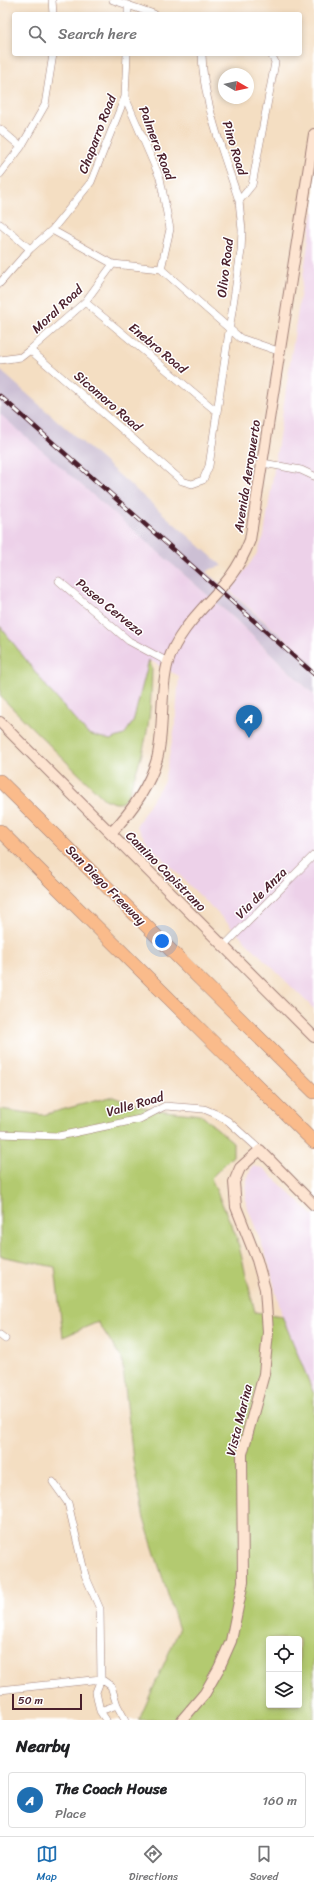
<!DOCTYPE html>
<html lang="en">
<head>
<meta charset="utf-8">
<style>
  :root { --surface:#fff; --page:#f2f2f2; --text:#202124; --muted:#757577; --line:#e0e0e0; --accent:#1f6fb2 }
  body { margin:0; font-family:Sriracha,sans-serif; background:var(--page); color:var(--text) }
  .controls { position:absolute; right:12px; bottom:12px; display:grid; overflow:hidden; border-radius:4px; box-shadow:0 2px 6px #0003 }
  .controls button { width:36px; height:36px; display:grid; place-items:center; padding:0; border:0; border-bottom:1px solid var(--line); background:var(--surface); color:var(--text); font:20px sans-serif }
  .compass { position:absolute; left:218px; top:68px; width:36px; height:36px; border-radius:50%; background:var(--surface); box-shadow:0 2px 6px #0003; rotate:99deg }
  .scale { position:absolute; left:12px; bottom:10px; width:70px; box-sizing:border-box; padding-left:4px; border:2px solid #4a1f2b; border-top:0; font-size:11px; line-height:14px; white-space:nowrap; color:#4a1f2b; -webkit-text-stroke:3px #fff; paint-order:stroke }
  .you { position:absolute; left:162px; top:941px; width:14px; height:14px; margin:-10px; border:3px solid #fff; border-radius:50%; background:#1a73e8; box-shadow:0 0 0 6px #1a73e833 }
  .badge { display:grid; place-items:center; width:26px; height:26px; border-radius:50%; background:var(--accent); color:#fff; font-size:13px; font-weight:700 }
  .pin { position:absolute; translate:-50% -33px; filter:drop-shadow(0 1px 2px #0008) }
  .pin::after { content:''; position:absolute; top:21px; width:14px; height:12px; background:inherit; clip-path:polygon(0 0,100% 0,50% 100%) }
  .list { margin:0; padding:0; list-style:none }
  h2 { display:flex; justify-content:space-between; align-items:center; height:52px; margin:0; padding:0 16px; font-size:17px }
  h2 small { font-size:13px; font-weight:400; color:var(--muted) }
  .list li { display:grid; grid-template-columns:26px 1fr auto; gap:12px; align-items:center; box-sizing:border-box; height:56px; margin:0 8px 8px; padding:0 8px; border:1px solid var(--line); border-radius:4px }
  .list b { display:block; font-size:15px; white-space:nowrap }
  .list p { margin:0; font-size:13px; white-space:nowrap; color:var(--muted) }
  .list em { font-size:13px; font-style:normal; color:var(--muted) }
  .icon { flex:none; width:22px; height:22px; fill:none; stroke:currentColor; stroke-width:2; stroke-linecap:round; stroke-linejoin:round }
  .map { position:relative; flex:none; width:314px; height:1720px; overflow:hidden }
  .search { position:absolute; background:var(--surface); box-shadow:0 2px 6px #0003; left:12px; right:12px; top:12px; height:44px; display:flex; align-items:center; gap:10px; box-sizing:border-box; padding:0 14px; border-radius:4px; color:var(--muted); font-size:15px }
  .sheet { height:116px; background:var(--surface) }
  nav { display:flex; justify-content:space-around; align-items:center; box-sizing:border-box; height:56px; border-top:1px solid var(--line); background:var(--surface); font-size:11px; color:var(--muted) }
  nav a { display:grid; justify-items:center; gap:2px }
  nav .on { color:var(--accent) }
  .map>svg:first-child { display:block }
  .built { fill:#edd1e9 }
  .industrial { fill:#ccbfd4 }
  .green { fill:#b3ca6f; stroke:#7e744d; fill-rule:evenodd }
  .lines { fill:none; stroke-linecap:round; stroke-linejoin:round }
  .street-casing { stroke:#9f7e76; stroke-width:8 }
  .secondary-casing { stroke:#9f7e76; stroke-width:12 }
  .highway-casing { stroke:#9f7e76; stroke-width:14 }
  .street { stroke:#fff; stroke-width:7 }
  .secondary { stroke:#fde4d1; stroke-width:10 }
  .highway { stroke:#fabb8b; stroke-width:13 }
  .rail-casing { stroke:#4a1f2b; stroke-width:4.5 }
  .rail { stroke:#fff; stroke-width:3; stroke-dasharray:9; stroke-linecap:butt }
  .labels { text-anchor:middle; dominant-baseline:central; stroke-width:3; stroke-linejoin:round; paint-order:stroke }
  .street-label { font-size:13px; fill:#4a1f2b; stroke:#fff }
</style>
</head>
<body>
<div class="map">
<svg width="314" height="1720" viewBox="0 0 314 1720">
  <rect width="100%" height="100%" fill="#fff"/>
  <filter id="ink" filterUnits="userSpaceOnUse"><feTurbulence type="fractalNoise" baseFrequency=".025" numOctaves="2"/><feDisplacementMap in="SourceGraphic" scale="8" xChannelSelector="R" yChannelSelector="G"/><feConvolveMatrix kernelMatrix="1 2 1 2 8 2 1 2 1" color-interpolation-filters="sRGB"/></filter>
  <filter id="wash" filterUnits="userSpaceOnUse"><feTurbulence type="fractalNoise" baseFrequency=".012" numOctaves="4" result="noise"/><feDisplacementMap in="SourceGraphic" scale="16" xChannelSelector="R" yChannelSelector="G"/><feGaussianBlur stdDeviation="0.9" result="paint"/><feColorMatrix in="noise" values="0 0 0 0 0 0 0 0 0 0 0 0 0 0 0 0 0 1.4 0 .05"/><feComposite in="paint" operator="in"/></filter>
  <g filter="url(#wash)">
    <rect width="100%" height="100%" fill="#f4dec2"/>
    <!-- built -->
    <path class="built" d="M 314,204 L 314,664 L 230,591 L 256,555 L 264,536 Z
      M 0,413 L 235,619 L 314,695 L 314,1009 L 151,847 L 136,826 L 164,781 L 175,728 L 179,676 L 149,660 L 133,722 L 124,735 L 110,740 L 88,734 L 50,691 L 0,626 Z
      M 252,1166 L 263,1168 L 314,1216 L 314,1394 L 282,1316 L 268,1261 L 246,1203 L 246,1183 Z"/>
    <!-- industrial -->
    <path class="industrial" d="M 0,370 L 219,563 L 222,566 L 211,569 L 206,572 L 314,664 L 314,695 L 235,619 L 0,414 Z"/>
    <!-- green -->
    <path class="green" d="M 0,626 L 50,691 L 88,734 L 110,740 L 124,735 L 133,722 L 149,660 L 152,668 C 151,711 149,739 133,780 C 131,787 128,798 122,802 C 116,805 110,801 104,799 L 0,696 Z
      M 113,1096 L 148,1109 L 201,1115 L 233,1142 L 233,1156 L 211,1178 L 237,1238 L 255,1312 L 282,1316 L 314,1394 L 314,1720 L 139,1720 L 179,1630 L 144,1519 L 133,1461 L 122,1359 L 98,1322 L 63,1337 L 55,1267 L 0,1256 L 0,1109 L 43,1115 ZM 269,1639 L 299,1639 L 299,1705 L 269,1705 Z"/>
  </g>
  <g filter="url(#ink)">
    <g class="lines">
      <defs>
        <path id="street" d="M 52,0 L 53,14
          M 113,0 L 154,14
          M 128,14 L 128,5
          M 202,54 C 203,104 224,154 239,201
          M 125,97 L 160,178 L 170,229 L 161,269 L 240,338 L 281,352
          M 0,129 L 21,147
          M 0,174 L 21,147 L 45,105 L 53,54
          M 0,224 L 30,249
          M 52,230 L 113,264 L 161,269
          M 0,283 L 30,249 L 52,230 L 91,182 L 125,97 L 127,54
          M 85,302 L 216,411
          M 30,350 L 85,302 L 113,264
          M 0,360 L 21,357 L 30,350 L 182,481 L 192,484 L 203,480 L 209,466 L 241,251 L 242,230 L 239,201 L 252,185 L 274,68 L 275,62 L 271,54
          M 263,463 L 301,470 L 314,476
          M 59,581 L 129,641 L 168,662
          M 224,946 L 314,855
          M 0,1134 L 59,1136 L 140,1119 L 165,1106 L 204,1109 L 216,1114 L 228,1121 L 260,1150
          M 0,1335 L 5,1339
          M 53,1482 L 68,1503 L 85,1575 L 100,1609 L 101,1679 L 96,1692 L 100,1711 L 106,1720
          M 101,1679 L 111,1686 L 117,1705 L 125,1720
          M 0,1690 L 101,1679
          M 100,1711 L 117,1705"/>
        <path id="secondary" d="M 0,722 L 314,1037
          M 111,833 C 131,812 149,787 157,759 C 165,728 159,694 168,662 C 179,627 208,605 230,577 C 239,565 245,553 250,540 L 314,134
          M 182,1720 L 205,1693 L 219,1668 L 231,1641 L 243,1582 L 242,1454 L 264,1374 L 268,1332 L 265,1289 L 257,1260 L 236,1207 L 234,1182 L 240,1168 L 260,1150 L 314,1205"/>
        <path id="highway" d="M 0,781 L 314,1092
          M 0,831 L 314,1142"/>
      </defs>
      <!-- street casing -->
      <use href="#street" class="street-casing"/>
      <!-- secondary casing -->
      <use href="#secondary" class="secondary-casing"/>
      <!-- highway casing -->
      <use href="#highway" class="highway-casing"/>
      <!-- street -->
      <use href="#street" class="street"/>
      <!-- secondary -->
      <use href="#secondary" class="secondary"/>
      <!-- highway -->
      <use href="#highway" class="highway"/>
      <defs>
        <path id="rail" d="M 0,396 L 314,674"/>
      </defs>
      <!-- rail casing -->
      <use href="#rail" class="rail-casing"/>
      <!-- rail -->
      <use href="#rail" class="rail"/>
    </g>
  </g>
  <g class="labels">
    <!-- street labels -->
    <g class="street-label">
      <text transform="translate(97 134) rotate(-69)">Chaparro Road</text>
      <text transform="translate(157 143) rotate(69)">Palmera Road</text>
      <text transform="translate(235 148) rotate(73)">Pino Road</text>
      <text transform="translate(225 268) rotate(-83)">Olivo Road</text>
      <text transform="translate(57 309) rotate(-43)">Moral Road</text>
      <text transform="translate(158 348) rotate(40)">Enebro Road</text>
      <text transform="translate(108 401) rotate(41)">Sicomoro Road</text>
      <text transform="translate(247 476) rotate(-81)">Avenida Aeropuerto</text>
      <text transform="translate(110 607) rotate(39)">Paseo Cerveza</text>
      <text transform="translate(166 871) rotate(45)">Camino Capistrano</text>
      <text transform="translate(106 885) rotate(45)">San Diego Freeway</text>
      <text transform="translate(261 893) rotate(-45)">Via de Anza</text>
      <text transform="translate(135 1104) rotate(-16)">Valle Road</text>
      <text transform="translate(239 1420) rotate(-76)">Vista Marina</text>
    </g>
  </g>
</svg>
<div class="controls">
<button><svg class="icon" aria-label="locate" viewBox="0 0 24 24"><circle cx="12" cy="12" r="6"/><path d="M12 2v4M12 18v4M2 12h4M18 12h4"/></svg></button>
<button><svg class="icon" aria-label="layers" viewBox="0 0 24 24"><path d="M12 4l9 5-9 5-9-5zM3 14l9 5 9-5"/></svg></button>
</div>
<svg class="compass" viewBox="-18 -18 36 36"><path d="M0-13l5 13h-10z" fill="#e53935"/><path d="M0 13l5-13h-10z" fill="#757577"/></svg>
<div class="scale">50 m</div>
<div class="you"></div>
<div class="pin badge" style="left:249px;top:738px">A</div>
<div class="search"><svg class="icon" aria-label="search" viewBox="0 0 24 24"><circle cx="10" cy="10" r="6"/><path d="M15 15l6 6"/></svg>Search here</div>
</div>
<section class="sheet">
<h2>Nearby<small></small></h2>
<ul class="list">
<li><span class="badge">A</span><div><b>The Coach House</b><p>Place</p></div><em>160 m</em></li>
</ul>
</section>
<nav>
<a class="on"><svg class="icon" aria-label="map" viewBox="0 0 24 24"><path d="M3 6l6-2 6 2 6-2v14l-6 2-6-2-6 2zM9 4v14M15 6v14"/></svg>Map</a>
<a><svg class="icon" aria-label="directions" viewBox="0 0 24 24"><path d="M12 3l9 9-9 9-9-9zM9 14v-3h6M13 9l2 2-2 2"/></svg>Directions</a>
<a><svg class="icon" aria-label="saved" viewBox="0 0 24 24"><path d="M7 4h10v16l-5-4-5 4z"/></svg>Saved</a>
</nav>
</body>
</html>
